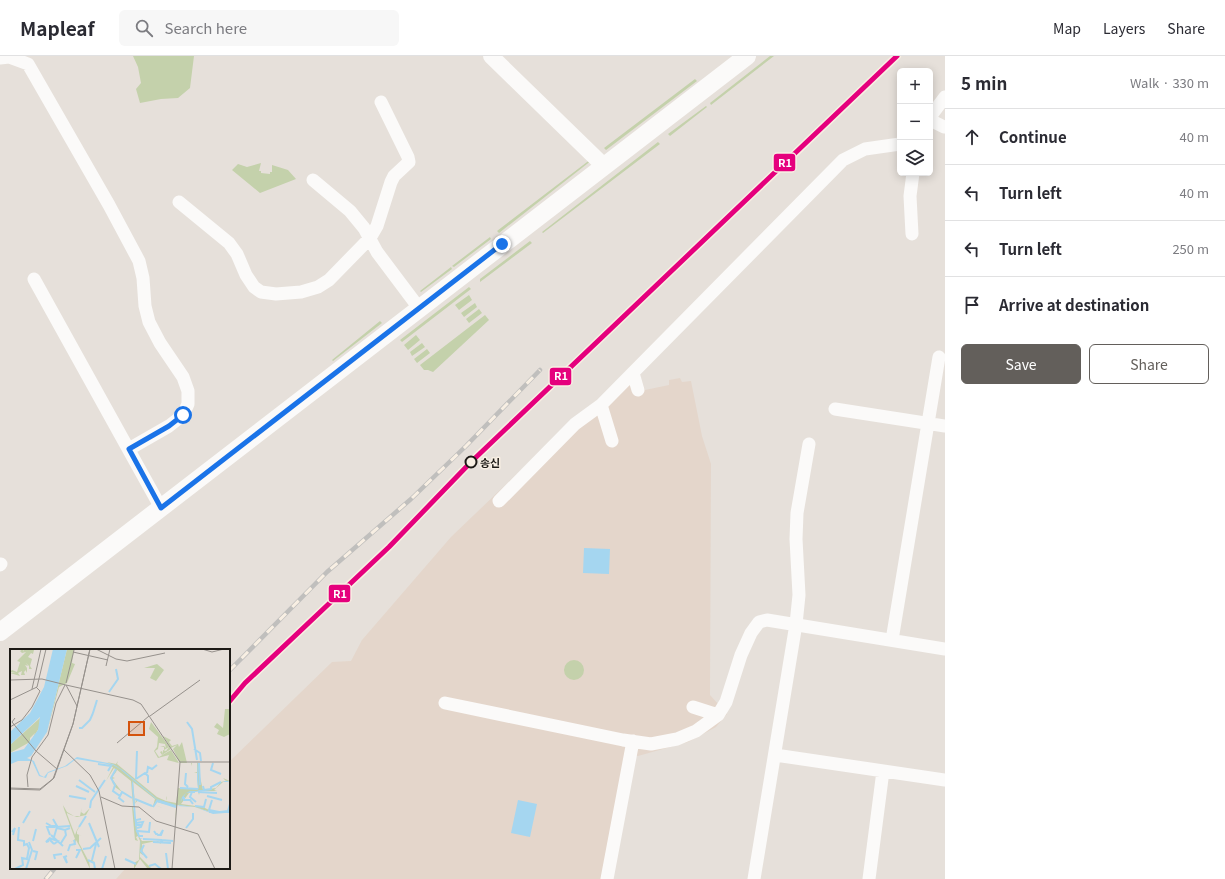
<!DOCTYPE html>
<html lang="en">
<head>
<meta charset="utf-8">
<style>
  :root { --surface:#fff; --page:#f7f7f7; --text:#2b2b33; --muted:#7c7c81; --line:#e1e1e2; --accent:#635f5b }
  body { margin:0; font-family:Georgia,"Noto Sans KR",serif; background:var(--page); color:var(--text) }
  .controls { position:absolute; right:12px; top:12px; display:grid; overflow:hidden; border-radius:6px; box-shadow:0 2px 10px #0003 }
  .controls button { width:36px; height:36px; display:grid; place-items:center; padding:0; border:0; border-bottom:1px solid var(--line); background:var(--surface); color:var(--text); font:20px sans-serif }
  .stop { position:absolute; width:12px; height:12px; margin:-9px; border:3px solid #1a73e8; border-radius:50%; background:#fff }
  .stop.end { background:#1a73e8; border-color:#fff; box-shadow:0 1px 4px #0008 }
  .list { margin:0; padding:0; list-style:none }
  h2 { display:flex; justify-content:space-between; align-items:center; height:52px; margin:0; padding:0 16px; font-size:17px }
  h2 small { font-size:13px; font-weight:400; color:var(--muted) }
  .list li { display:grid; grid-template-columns:26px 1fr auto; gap:12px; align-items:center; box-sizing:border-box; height:56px; padding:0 16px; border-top:1px solid var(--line) }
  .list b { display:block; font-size:15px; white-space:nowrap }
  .list em { font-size:13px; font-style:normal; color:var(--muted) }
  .actions { display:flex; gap:8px; padding:12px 16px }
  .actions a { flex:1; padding:9px 0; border:1px solid var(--accent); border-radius:6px; text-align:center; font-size:14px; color:var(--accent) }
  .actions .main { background:var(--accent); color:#fff }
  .icon { flex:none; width:22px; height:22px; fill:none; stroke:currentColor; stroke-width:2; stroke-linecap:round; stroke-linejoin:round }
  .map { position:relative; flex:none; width:945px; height:823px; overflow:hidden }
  header { display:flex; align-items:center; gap:24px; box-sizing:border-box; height:56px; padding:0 20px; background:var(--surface); border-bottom:1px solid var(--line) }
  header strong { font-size:19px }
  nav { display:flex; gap:22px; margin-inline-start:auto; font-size:14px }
  .search { width:280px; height:36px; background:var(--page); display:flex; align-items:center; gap:10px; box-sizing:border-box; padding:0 14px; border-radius:6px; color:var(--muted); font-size:15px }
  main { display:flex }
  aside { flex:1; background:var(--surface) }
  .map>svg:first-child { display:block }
  .industrial { fill:#e4d6cb }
  .green { fill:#c4d1ab }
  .water { fill:#a5d6f0 }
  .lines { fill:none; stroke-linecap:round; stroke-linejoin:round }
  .minor { stroke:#fbfaf9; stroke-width:13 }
  .tertiary { stroke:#fbfaf9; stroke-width:16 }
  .secondary { stroke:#fbfaf9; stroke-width:18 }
  .rail-casing { stroke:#c0bfbd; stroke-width:4.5 }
  .rail { stroke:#f8efe3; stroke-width:3; stroke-dasharray:9; stroke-linecap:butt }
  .rail-1-casing { stroke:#f8efe3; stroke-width:8 }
  .rail-1 { stroke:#e5007d; stroke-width:5 }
  .route { stroke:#1a73e8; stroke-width:5 }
  .stop-dot { fill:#f8efe3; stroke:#1d1a16; stroke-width:2 }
  .labels { text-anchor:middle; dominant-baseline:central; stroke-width:3; stroke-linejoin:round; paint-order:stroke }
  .stop-label { font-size:11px; font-weight:bold; fill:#1d1a16; stroke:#f8efe3; text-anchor:start }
  .inset-river { fill:none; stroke:#a5d6f0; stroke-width:2 }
  .inset-road { fill:none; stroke:#96918c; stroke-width:1 }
  .view { fill:#d4530d; fill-opacity:0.15; stroke:#d4530d; stroke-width:2 }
  .inset-edge { fill:none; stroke:#1d1a16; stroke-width:2 }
  .line-badge { stroke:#f8efe3; stroke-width:1.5 }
  .badge-label { font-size:11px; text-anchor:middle; font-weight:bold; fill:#fff }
</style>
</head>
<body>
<header>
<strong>Mapleaf</strong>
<div class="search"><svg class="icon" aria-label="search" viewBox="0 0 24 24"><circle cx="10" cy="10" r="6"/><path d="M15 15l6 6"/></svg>Search here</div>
<nav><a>Map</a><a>Layers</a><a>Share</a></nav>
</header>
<main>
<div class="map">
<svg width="945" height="823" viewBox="0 0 945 823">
  <rect width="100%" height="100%" fill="#e6e0da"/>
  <!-- industrial -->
  <path class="industrial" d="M 640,319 L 645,334 L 669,329 L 669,324 L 680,322 L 682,326 L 691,325 L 702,380 L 711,408 L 710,639 L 727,658 L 716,671 L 688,686 L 638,700 L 625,697 L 601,823 L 116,823 L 126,812 L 229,812 L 229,706 L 332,606 L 351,605 L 362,584 L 451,481 L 574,363 L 607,336 Z"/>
  <!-- green -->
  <path class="green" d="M 133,0 L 194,0 L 190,32 L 178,42 L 161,43 L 140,47 L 136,33 L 141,27 L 138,11 Z
    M 770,0 L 774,0 L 711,49 L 710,47 Z
    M 695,23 L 697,25 L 606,94 L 604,92 Z
    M 706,50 L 707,51 L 670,80 L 668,78 Z
    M 658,86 L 660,88 L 543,177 L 542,176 Z
    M 591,103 L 592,104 L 499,177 L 497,175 Z
    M 261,107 L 259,115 L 261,115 L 261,117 L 270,118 L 270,116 L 272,116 L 272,109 L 288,114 L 296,123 L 260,137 L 232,114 L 238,108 L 247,111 Z
    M 490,181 L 491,183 L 454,211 L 452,210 Z
    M 530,185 L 532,187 L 480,226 L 480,223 Z
    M 451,211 L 452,213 L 421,236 L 420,235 Z
    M 469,231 L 471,233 L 402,286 L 400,284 Z
    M 469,239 L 472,244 L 459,254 L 455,249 Z
    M 475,247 L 477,251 L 464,261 L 461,257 Z
    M 479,253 L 482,257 L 469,267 L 466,263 Z
    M 485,259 L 489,264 L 433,316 L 428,314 L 424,314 L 420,309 Z
    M 380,265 L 382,267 L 333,305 L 332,304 Z
    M 416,279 L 420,284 L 408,294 L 404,289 Z
    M 422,287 L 425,291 L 412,300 L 410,296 Z
    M 427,293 L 430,297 L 417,307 L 414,303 Z
    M564 614a10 10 0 1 1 20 0a10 10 0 1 1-20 0Z"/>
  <!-- water -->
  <path class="water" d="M 584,492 L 610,493 L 609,518 L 583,517 Z
    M 518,744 L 537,748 L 530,781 L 511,777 Z"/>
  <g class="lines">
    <!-- minor -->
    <path class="minor" d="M 0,2 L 9,1 L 28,8 L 109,149 L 139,205 L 143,222 L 145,250 L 149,266 L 160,287 L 183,321 L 188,335 L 188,348 L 183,359 L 169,370 L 129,393
      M 930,61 L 945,41
      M 930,64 L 944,71
      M 313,124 L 350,155 L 364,172 L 377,196 L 419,252
      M 179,146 L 229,187 L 237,198 L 246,219 L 254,231 L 261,236 L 276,238 L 301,236 L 318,231 L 329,224 L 370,182 L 377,170 L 391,126 L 394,120 L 409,106 L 408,101 L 381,46
      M 912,178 L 910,140 L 913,117
      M 34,223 L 161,452
      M 633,317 L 638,334
      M 601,349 L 612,385
      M 835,353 L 945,370
      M 499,445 L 575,368 L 601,349 L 843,104 L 865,93 L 900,88
      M 0,509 L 1,508
      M 892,584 L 939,301
      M 445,647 L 623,684 L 651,688 L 677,683 L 696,675 L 718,659 L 726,646 L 741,599 L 751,577 L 759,566 L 767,564 L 945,593
      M 693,651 L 718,659
      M 775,699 L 945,724
      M 607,823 L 633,685
      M 754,823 L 796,568 L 799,539 L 796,483 L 797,457 L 809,388
      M 869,823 L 883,715"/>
    <!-- tertiary -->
    <path class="tertiary" d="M 491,0 L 604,110"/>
    <!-- secondary -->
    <path class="secondary" d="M 0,576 L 747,0"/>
    <defs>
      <path id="rail" d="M 229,615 L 327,516 L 411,443 L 466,390 L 540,314
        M 46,823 L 55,812"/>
    </defs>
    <!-- rail casing -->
    <use href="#rail" class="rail-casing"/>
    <!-- rail -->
    <use href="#rail" class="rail"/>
    <defs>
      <path id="rail-1" d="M 229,646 L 245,627 L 389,491 L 471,406 L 897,0"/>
    </defs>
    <!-- rail-1 casing -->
    <use href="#rail-1" class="rail-1-casing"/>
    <!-- rail-1 -->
    <use href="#rail-1" class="rail-1"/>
  </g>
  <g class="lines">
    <!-- route -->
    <path class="route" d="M 183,359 L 169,370 L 129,393 L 161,452 L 502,188"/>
  </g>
  <!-- markers -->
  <circle class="stop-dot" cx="471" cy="406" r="5.5"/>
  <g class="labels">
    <!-- stop labels -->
    <g class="stop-label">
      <text x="480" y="406">송신</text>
    </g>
  </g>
  <!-- overview -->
  <g transform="translate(10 593)">
    <rect width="220" height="220" fill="#e6e0da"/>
    <path d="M 13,0 L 13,3 L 14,0 L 24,1 L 23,5 L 21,4 L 18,8 L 22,10 L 20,17 L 22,20 L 19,20 L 19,17 L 16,14 L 18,17 L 15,16 L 17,19 L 17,22 L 16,24 L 16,21 L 14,23 L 15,26 L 11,26 L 12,22 L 8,24 L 10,27 L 0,24 L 6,24 L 0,23 L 2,21 L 7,23 L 10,13 L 7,12 L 16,3 L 12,4 L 10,2 ZM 57,0 L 64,0 L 62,14 L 65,15 L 57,34 L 49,38 L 36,87 ZM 147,15 L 154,21 L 146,32 L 140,29 L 145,19 L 134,19 ZM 220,54 L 220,85 L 214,88 L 207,85 L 209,81 L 204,78 L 207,74 L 213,79 L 215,60 L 219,60 ZM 30,69 L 29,79 L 22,91 L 25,84 L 20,89 L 20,93 L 0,104 L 0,96 ZM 141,73 L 161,100 L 152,106 L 150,103 L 152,102 L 153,105 L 153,101 L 156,102 L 159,98 L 154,101 L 154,98 L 150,98 L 154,97 L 156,99 L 155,95 L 149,94 L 148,100 L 145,102 L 149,108 L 161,101 L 169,114 L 157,111 L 159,106 L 148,109 L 144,102 L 147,98 L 148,88 L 139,80 ZM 153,87 L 161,91 L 159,93 L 162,97 L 168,95 L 169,98 L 172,93 L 177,114 L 203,114 L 190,114 L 190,128 L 193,141 L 206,139 L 211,133 L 216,132 L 213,129 L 220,132 L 213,133 L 204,141 L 207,142 L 190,142 L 189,146 L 188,142 L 179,144 L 171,155 L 193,158 L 203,163 L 220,163 L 203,164 L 185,158 L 167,156 L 165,176 L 166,158 L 147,153 L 145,156 L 150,158 L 152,159 L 145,156 L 143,158 L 134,153 L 143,157 L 145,150 L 123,133 L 125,155 L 126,151 L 128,151 L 123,157 L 128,186 L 132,192 L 147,192 L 150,193 L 151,195 L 146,192 L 132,195 L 133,206 L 130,204 L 130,208 L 142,220 L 137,219 L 130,210 L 124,220 L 124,214 L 129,211 L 130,192 L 128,187 L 126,188 L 128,192 L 125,191 L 122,158 L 117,158 L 123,157 L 121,132 L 106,120 L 107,121 L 106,123 L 102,128 L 105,129 L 102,130 L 112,143 L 105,138 L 103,142 L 110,147 L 103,142 L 105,136 L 103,135 L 101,128 L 106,121 L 104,119 L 96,132 L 103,118 L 96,116 L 101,115 L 97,113 L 106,115 L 108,112 L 107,115 L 147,148 L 156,152 L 156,149 L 157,147 L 156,152 L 166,154 L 168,139 L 188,140 L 187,124 L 184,123 L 187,123 L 187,114 L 182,114 L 182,117 L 181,114 L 170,114 L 163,100 L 167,96 L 161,99 ZM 51,152 L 54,160 L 53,156 L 57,163 L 64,167 L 70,167 L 71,162 L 72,159 L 71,163 L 74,165 L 80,159 L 76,166 L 67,168 L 61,166 L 57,164 L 57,165 L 65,186 L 67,181 L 72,173 L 67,182 L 67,188 L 67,185 L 72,187 L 69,186 L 69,194 L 78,211 L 82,211 L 85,213 L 79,211 L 80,220 L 71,201 L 69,201 L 66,200 L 71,200 L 66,191 L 64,200 L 65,196 L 60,196 L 65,195 L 64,191 L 62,192 L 61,193 L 65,190 Z" fill="#c4d1ab"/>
    <path d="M 43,0 L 57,0 L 37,83 L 21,107 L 17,109 L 24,112 L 30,126 L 34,128 L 38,123 L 55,117 L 67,108 L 103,115 L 114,122 L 147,150 L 169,157 L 170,154 L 171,153 L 171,152 L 172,148 L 176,144 L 180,142 L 187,142 L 189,141 L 188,139 L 187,130 L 187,111 L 189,141 L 202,141 L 213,133 L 215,132 L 217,132 L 220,133 L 213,133 L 202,141 L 176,144 L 169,156 L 185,158 L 203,164 L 220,164 L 215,164 L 203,165 L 185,158 L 167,157 L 154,154 L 146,150 L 123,131 L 127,182 L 130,189 L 133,190 L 130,190 L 131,191 L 131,194 L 129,207 L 141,220 L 129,207 L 131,191 L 126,182 L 124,167 L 122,138 L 122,134 L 123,131 L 110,120 L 103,116 L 66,110 L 57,117 L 38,124 L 36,129 L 29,127 L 22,112 L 8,112 L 1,115 L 0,104 L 14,100 L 28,81 L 30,68 L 0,96 L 0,83 L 20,64 L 34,38 Z" fill="#a5d6f0"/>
    <path class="inset-river" d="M 99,43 L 108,30 L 106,20M 83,64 L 87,51M 177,73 L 182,80 L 187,111M 69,79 L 72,79 L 80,71 L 83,64M 184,100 L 190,104 L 191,112M 189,114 L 190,136M 203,114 L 201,121 L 211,125M 88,115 L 101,117 L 98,122M 106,120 L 101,129 L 105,136 L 103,142 L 110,147M 137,124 L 138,118 L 142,120 L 147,116M 176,124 L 175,135 L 178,138M 126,130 L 127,102M 126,130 L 135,124 L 138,127 L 138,134M 69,131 L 85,143M 66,137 L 79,143M 193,137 L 194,141 L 201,140 L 201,138 L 211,133M 170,139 L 188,140M 185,143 L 182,143 L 180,148 L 186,153M 188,143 L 207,144M 59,147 L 76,150M 197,147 L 212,151M 174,148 L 174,151 L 180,151 L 183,155M 125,150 L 142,157M 202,151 L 199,161 L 209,163M 114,153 L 109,149 L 112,143 L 122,149M 185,157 L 194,158 L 196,150M 143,158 L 147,152 L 166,158M 80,159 L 81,152 L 95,131M 199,163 L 220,163M 210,163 L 218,162 L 220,155M 131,170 L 126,171 L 126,176 L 131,176M 13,174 L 20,162M 36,174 L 43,178 L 37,178 L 40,186M 79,174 L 89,198M 126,174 L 133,173 L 131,178 L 127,179M 42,177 L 47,177 L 43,170M 69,178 L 76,167M 47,179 L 55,181 L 60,179M 176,179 L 183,170 L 183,164M 144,182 L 146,185 L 147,185 L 148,186 L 151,186 L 153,181 L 150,186M 2,183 L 5,179 L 3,186M 41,186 L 53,197M 133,187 L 129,187 L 127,182 L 139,183 L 140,173M 44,188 L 47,178 L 60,177M 39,189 L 48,192 L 44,195M 133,190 L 152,191M 23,192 L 26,180M 39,192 L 36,193 L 39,190 L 44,195M 143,193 L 161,194M 51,194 L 56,186 L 55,181M 151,194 L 152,191 L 163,192M 134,196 L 131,202 L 137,209M 73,200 L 80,199 L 91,189M 66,201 L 70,201 L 66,209M 23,202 L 27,203 L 25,211M 58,202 L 60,196 L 65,195 L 64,191M 156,204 L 158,220M 55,208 L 57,214 L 54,208 L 57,207M 45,210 L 44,206 L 52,205M 115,210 L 126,215M 78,211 L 84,214 L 85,220M 82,211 L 86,195M 139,217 L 145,215 L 151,220M 5,220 L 13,216 L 12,209 L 17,210 L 19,199 L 17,195 L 14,196 L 14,192 L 8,191 L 9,178M 16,220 L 22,201 L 19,193M 92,220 L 96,207"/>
    <path class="inset-road" d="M 86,0 L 106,10 L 117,12 L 155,4M 192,0 L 202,3 L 214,0M 63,3 L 98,11M 96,17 L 100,0M 0,31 L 32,30 L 56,36M 56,34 L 64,1M 56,36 L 123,51 L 131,55 L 170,113 L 162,220M 56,36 L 67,57M 22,40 L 31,0M 0,51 L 27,38 L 36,0M 140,67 L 190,31M 5,69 L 2,73 L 6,78 L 26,102 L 47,120M 0,78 L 12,71 L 22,58 L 30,42 L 26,38M 107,94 L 139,67M 54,101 L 80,126 L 89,142 L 105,220M 170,113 L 220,113M 18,138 L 17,126 L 22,108 L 38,86 L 46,54 L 55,36M 0,139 L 30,140 L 44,129 L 63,75 L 80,0M 0,140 L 30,141 L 43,130 L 63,75 L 80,0M 91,148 L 112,157 L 129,158 L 146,172 L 188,185 L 205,220"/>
    <path class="view" d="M 119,73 L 134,73 L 134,86 L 119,86 Z"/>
    <rect width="220" height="220" class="inset-edge"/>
  </g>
  <g class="line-badge">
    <rect x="773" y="97" width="23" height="19" rx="4" fill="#e5007d"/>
    <rect x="549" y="311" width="23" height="19" rx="4" fill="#e5007d"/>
    <rect x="328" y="528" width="23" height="19" rx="4" fill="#e5007d"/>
  </g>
  <g class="badge-label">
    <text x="785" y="111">R1</text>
    <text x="561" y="324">R1</text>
    <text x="340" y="542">R1</text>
  </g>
</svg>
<div class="controls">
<button>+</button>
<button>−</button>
<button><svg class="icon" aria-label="layers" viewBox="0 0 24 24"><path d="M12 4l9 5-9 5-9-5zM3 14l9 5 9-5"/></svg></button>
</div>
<div class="stop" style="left:183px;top:359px"></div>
<div class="stop end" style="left:502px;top:188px"></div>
</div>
<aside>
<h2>5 min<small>Walk · 330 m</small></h2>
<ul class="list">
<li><svg class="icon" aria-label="ahead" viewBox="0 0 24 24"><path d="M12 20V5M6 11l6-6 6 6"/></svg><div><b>Continue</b></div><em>40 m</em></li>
<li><svg class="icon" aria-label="left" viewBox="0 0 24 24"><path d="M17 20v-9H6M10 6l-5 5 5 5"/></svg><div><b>Turn left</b></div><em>40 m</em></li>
<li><svg class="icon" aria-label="left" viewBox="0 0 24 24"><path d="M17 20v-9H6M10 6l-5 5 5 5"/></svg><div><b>Turn left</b></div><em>250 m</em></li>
<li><svg class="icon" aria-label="arrive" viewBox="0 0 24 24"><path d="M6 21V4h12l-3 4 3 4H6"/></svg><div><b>Arrive at destination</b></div></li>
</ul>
<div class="actions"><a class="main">Save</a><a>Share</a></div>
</aside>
</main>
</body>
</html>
